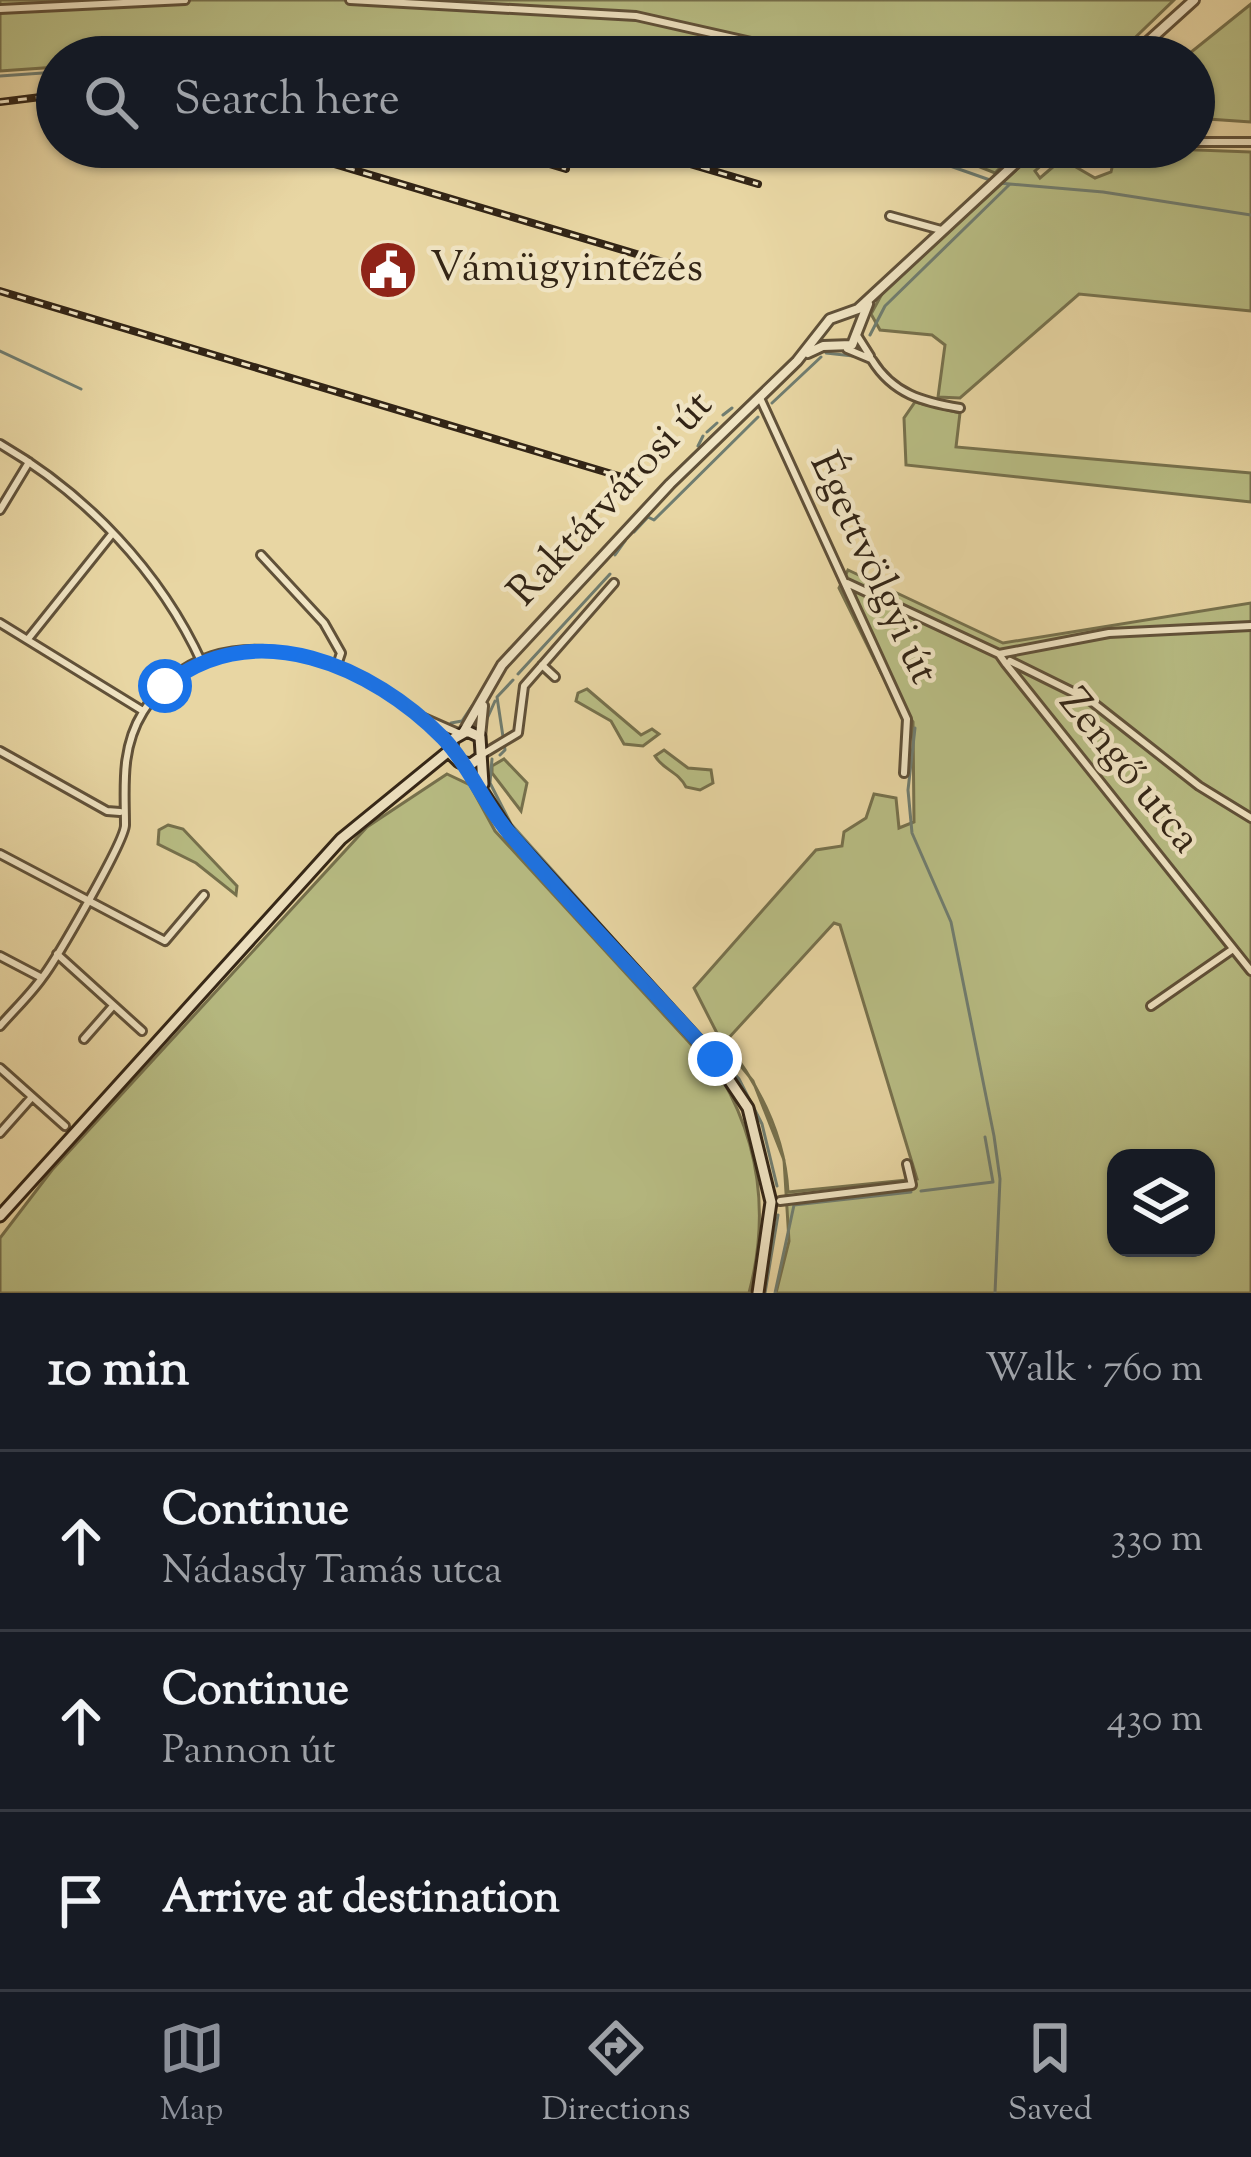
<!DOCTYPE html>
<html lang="en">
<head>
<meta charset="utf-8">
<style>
  :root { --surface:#171b24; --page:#20242c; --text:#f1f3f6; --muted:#9ea1a6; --line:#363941; --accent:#8c9099 }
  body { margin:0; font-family:"Sorts Mill Goudy",serif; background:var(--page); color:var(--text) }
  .controls { position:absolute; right:36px; bottom:36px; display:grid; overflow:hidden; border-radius:24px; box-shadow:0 3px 9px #0004 }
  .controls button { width:108px; height:108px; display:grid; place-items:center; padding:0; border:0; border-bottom:3px solid var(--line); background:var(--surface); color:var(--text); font:60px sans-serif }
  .stop { position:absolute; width:36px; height:36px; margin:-27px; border:9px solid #1a73e8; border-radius:50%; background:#fff }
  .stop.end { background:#1a73e8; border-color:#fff; box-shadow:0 3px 12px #0008 }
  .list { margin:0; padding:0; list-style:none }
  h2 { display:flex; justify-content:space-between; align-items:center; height:156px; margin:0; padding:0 48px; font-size:51px }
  h2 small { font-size:39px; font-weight:400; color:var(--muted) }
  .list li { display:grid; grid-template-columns:78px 1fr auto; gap:36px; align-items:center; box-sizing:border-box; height:180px; padding:0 48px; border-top:3px solid var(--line) }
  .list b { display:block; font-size:45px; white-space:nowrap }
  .list p { margin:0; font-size:39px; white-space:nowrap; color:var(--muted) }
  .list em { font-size:39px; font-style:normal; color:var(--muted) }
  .icon { flex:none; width:66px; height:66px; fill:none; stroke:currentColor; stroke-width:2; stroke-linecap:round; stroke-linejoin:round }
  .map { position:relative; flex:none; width:1251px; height:1293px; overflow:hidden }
  .search { position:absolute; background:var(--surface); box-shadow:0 3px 9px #0004; left:36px; right:36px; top:36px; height:132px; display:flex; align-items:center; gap:30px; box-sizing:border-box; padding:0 42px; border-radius:66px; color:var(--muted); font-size:45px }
  .sheet { height:696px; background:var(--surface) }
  nav { display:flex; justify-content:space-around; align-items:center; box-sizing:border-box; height:168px; border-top:3px solid var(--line); background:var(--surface); font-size:33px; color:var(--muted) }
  nav a { display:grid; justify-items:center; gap:6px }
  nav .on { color:var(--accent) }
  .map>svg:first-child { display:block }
  .green { fill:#b8bd84; stroke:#76714d; stroke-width:3; fill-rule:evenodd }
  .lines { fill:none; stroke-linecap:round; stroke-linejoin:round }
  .stream { stroke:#707d70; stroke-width:3 }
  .minor-casing { stroke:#605139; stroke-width:12 }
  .tertiary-casing { stroke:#605139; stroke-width:14 }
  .secondary-casing { stroke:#332516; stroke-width:15 }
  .minor { stroke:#f0e4c3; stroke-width:6 }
  .tertiary { stroke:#f0e4c3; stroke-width:8 }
  .secondary { stroke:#f0e4c3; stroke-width:9 }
  .rail-casing { stroke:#332516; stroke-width:8 }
  .rail { stroke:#f0e4c3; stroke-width:3; stroke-dasharray:9; stroke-linecap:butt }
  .route { stroke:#1a73e8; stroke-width:15 }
  .labels { text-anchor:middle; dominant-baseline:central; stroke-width:9; stroke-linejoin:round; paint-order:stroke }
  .poi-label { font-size:42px; fill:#332516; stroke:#f0e4c3; text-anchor:start }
  .street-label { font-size:42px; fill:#332516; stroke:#f0e4c3 }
</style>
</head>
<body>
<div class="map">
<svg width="1251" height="1293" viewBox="0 0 1251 1293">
  <rect width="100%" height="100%" fill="#e8d6a3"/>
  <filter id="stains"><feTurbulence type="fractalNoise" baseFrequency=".00167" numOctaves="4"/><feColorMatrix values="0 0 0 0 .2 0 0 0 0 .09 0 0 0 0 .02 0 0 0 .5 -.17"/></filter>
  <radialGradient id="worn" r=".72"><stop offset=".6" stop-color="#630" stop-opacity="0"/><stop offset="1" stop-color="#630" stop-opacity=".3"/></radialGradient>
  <!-- green -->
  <path class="green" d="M 0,0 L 1174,0 L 1115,57 L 57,57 L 57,67 L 0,71 Z
    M 1251,4 L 1251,122 L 1194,118 L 1194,57 L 1185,57 Z
    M 930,147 L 1021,147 L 995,173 Z
    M 1041,147 L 1061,148 L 1035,171 L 1040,178 L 1054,166 L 1069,163 L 1095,178 L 1111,172 L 1117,147 L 1251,152 L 1251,311 L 1079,294 L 960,398 L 938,397 L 945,345 L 932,335 L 880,330 L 871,314 L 883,292 Z
    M 915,402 L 960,413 L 956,447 L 1251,473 L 1251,502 L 906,465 L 904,418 Z
    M 848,570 L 1003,643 L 1251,603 L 1251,1293 L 776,1293 L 789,1241 L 784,1160 L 753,1081 L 722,1043 L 694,988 L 816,850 L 842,846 L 844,832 L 866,818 L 874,794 L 896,798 L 899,828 L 914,822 L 913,722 L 881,673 L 839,588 ZM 834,923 L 840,925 L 917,1179 L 788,1192 C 785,1136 760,1086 725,1042 ZM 1116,1158 L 1206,1158 L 1206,1248 L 1116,1248 Z
    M 587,689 L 641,735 L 652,729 L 659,734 L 643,746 L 624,744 L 611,721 L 576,701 L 578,693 Z
    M 664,750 L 688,768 L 711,770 L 713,783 L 700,790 L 686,787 C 678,771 663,770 655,756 Z
    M 504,759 L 527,783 L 521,811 L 492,773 L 492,766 Z
    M 447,774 L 470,785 L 495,831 L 721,1077 C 760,1144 769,1217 749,1293 L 0,1293 L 0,1238 L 52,1170 L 367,827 Z
    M 168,825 L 183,829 L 237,886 L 236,895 L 196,863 L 158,844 L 159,830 Z"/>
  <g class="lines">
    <!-- stream -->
    <path class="stream" d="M 0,76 L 57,72
      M 896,147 L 990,180
      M 999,183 L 1103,192 L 1251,215
      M 870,335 L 885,306 L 1009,185
      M 0,351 L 81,389
      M 826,353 L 853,356
      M 772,403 L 821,357
      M 723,415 L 732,408
      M 707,432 L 717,423
      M 698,446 L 703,436
      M 634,532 L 648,517 L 654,520 L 758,417
      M 615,555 L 625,541
      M 518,674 L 610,574
      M 486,721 L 495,701
      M 451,723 L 462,721 L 472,706
      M 915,728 L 908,790 L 912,833 L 951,922 L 994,1136 L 1000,1179 L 995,1293
      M 500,755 L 505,750 L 497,697 L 513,680
      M 492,759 L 490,783 L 511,824 L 739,1079 L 762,1124 L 777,1186
      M 921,1191 L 993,1182 L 985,1137
      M 765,1293 L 778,1215
      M 775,1293 L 794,1205 L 911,1192"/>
    <defs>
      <path id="minor" d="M 350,0 L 636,16 L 818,57
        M 0,9 L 185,0
        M 1194,142 L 1251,142
        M 890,216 L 941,230
        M 858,337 L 870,356
        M 847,349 L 871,359
        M 872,360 C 893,394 923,402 960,408
        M 760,398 L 907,719 L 904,773
        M 0,444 C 86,494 160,571 202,663
        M 0,510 L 29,462
        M 261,555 L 324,623 L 341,653 L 337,665
        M 847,583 L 999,654 L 1006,664
        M 0,623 L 143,711
        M 28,639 L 112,534
        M 999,654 L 1109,633 L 1251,626
        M 1010,661 L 1091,701 L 1199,786 L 1251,818
        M 1006,664 L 1251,971
        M 542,665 L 555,677
        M 424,718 L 458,733
        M 0,751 L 107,811 L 120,812
        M 483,754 L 518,733 L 524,686 L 614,583
        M 0,854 L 165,941 L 204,895
        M 57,954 L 142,1031
        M 0,956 L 42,978
        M 1151,1006 L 1233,949
        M 0,1026 C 14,1010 30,995 42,978 C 56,960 125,841 125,825 C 125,789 120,749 143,712 C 215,594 381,666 450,746
        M 84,1039 L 113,1006
        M 0,1068 L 65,1126
        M 0,1133 L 32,1097
        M 780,1201 L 912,1185 L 907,1164"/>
      <path id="tertiary" d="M 1131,57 L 1194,0
        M 808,353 L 823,346 L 852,345 L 868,304
        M 464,731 L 502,665 L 670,484 L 797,361 L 830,319 L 858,309 L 1033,147
        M 480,737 L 483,706"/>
      <path id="secondary" d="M 481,757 L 471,764 L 459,762 L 451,754 L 453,739 L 467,731 L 480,737 L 483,784
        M 465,764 L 510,834 L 715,1059 L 748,1108 L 771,1202 L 758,1293
        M 0,1216 L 341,839 L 450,750"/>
    </defs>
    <!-- minor casing -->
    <use href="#minor" class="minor-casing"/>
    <!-- tertiary casing -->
    <use href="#tertiary" class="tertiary-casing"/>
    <!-- secondary casing -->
    <use href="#secondary" class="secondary-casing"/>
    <!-- minor -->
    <use href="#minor" class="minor"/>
    <!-- tertiary -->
    <use href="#tertiary" class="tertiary"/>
    <!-- secondary -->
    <use href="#secondary" class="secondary"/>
    <defs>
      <path id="rail" d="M 0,102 L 57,95
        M 277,147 L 690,270
        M 493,147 L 566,169
        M 632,147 L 758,184
        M 0,291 L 622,477"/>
    </defs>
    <!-- rail casing -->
    <use href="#rail" class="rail-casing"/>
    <!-- rail -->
    <use href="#rail" class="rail"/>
  </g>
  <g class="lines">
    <!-- route -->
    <path class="route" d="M 165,686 C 255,613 373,667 443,738 C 469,765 484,804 510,834 C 576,911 647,984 715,1059"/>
  </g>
  <!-- icons -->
  <defs>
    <symbol id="civic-disc" viewBox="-11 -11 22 22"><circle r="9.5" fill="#8f2418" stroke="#f0e4c3"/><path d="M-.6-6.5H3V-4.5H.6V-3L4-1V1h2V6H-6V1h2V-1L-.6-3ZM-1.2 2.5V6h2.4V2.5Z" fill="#fff"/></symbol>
  </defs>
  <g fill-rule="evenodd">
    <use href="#civic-disc" x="355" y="237" width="66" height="66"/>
  </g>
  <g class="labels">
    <!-- poi labels -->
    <g class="poi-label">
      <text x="430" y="270">Vámügyintézés</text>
    </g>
    <!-- street labels -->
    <g class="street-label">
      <text transform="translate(612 500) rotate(-47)">Raktárvárosi út</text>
      <text transform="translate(872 569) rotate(65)">Égettvölgyi út</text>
      <text transform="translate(1128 772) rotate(51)">Zengő utca</text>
    </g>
  </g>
  <rect width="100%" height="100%" filter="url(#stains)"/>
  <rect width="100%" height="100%" fill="url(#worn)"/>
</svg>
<div class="controls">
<button><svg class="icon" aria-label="layers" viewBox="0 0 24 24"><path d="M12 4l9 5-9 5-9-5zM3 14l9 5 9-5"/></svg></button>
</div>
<div class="stop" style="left:165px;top:686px"></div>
<div class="stop end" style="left:715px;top:1059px"></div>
<div class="search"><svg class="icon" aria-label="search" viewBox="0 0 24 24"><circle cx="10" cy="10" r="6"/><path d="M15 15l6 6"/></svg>Search here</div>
</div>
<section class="sheet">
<h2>10 min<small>Walk · 760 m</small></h2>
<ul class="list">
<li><svg class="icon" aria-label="ahead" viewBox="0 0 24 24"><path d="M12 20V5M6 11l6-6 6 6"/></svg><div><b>Continue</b><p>Nádasdy Tamás utca</p></div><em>330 m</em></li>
<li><svg class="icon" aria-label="ahead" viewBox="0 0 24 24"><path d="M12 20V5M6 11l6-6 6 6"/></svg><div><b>Continue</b><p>Pannon út</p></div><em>430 m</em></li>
<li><svg class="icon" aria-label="arrive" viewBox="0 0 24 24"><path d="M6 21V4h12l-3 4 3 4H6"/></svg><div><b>Arrive at destination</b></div></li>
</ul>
</section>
<nav>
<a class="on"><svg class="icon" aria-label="map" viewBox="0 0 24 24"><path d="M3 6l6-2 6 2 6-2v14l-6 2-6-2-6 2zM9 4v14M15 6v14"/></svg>Map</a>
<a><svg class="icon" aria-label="directions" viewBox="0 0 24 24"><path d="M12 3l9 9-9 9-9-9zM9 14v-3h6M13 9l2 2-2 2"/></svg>Directions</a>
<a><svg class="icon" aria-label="saved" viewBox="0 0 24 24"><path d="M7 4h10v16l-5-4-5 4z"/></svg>Saved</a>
</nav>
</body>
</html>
